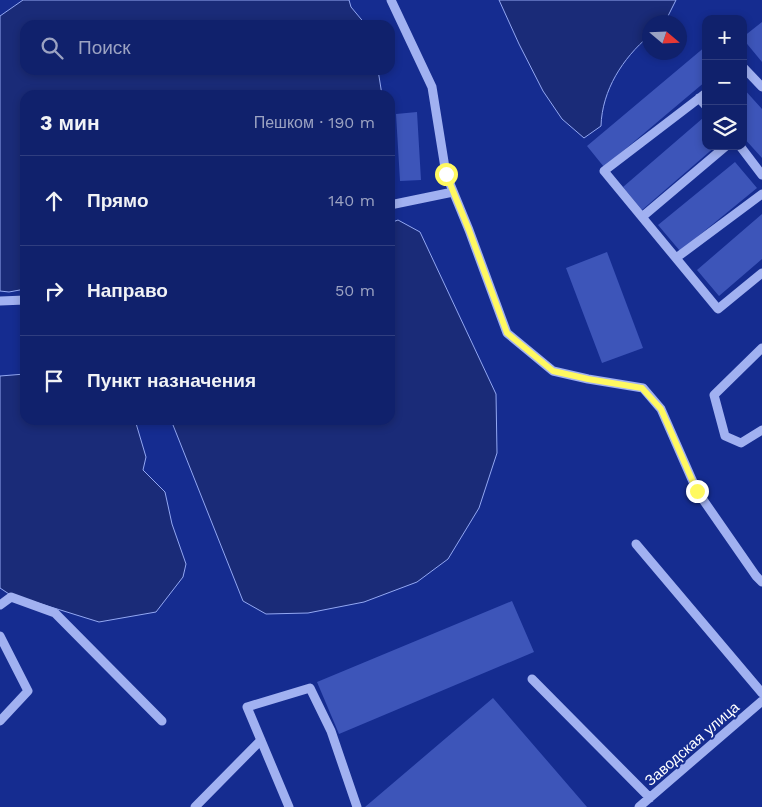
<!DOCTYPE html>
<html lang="ru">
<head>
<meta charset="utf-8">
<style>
  :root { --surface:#10216c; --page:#1e2e74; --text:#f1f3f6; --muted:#9ca3c2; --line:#303e7f }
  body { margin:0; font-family:"Work Sans",sans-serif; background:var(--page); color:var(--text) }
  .controls { position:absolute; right:15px; top:15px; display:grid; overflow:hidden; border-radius:10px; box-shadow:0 2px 8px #0003 }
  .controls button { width:45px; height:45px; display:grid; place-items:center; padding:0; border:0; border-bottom:1px solid var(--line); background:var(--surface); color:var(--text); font:25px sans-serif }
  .compass { position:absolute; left:642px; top:15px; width:45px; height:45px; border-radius:50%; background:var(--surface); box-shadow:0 2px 8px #0003; rotate:109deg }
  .stop { position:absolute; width:15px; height:15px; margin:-11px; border:4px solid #fff961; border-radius:50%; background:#fff }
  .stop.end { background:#fff961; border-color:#fff; box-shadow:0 1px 5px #0008 }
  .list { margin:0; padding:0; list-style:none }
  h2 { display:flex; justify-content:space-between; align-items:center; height:65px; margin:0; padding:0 20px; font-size:21px }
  h2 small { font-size:16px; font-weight:400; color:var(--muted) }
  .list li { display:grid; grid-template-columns:32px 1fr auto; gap:15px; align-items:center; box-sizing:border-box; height:90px; padding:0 20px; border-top:1px solid var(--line) }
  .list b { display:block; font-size:19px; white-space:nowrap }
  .list em { font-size:16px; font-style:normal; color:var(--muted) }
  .icon { flex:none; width:28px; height:28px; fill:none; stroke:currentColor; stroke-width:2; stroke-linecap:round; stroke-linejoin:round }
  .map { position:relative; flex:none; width:762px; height:807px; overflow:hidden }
  .search { position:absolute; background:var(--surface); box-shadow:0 2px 8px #0003; left:20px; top:20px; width:375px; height:55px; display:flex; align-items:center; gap:12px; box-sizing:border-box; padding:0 18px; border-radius:15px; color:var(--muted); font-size:19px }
  .panel { position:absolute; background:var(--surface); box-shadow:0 2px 8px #0003; left:20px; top:90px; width:375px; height:335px; border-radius:15px }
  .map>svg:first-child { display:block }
  .water { fill:#1a2b78; stroke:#93a8f3 }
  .building { fill:#3d55b9 }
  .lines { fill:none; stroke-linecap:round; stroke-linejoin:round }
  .minor { stroke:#a1b1f1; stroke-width:9 }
  .route { stroke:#fff961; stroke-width:6 }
  .labels { text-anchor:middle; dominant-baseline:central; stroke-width:4; stroke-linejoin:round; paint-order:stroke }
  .street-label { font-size:15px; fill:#fff; stroke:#152c90 }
</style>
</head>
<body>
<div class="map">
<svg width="762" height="807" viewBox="0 0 762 807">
  <rect width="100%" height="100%" fill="#152c90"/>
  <!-- water -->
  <path class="water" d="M 23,0 L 349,0 L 351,7 L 366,25 L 25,25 L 25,70 L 378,70 L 382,95 L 25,95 L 25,289 L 9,292 L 0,291 L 0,16 Z
    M 499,0 L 676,0 L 665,22 L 650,22 L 649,36 C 623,58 602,90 601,126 L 584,138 L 562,119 L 543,91 L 519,44 Z
    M 398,220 L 420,232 L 496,394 L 497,453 L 479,508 L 448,559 L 417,582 L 364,602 L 308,613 L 266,614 L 243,601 L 171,420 L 390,420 L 390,223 Z
    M 25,374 L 25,420 L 135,420 L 146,457 L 143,470 L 165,492 L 172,524 L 186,564 L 183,577 L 156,612 L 99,622 L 9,594 L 0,588 L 0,376 Z"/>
  <!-- building -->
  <path class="building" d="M 762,22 L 762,62 L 743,39 L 743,37 Z
    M 706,46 L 706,81 L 604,167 L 587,146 Z
    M 743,88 L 762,109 L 762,158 L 743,137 Z
    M 417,112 L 421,180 L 400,181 L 396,114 Z
    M 703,118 L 706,121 L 706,146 L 716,146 L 642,210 L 623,187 Z
    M 735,162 L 757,188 L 680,251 L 658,225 Z
    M 762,214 L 762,259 L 719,296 L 697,270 Z
    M 607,252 L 643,348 L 602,363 L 566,268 Z
    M 512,601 L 534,652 L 339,734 L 317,682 Z
    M 493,698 L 587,807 L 365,807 Z"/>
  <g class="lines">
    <!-- minor -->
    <path class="minor" d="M 391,0 L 432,87 L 446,174 L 469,230 L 507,333 L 553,371 L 588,379 L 643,388 L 661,409 L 697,491 L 756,576 L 762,582
      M 743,67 L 762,87
      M 706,93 L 604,171 L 718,309 L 762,273
      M 699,98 L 706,106
      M 740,146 L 762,175
      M 390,205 L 453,192
      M 642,217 L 726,146
      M 676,258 L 762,194
      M 0,301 L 25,300
      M 762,348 L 714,395 L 725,436 L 741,443 L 762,430
      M 636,544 L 762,693
      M 0,605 L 11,597 L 55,613 L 162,721
      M 0,636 L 28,691 L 0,721
      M 532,679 L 650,798
      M 195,807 L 261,740
      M 289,807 L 247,707 L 310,688 L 331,731 L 357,807
      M 639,807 L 762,701"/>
  </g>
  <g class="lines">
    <!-- route -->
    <path class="route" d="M 446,174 L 469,230 L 507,333 L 553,371 L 588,379 L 642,388 L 661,409 L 697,491"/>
  </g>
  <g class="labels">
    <!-- street labels -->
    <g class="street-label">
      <text transform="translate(692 744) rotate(-41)">Заводская улица</text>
    </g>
  </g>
</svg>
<div class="controls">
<button>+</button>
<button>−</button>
<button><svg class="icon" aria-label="layers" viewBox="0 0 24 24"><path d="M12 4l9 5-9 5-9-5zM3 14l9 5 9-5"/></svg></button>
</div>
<svg class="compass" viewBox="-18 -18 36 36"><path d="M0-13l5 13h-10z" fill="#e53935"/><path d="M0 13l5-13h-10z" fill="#9ca3c2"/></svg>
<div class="stop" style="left:446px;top:174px"></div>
<div class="stop end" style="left:697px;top:491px"></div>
<div class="search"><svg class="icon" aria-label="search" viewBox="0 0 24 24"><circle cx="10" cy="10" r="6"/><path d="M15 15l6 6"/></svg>Поиск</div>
<section class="panel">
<h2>3 мин<small>Пешком · 190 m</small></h2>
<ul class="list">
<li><svg class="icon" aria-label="ahead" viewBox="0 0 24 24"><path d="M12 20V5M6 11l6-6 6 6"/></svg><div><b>Прямо</b></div><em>140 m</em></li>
<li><svg class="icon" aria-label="right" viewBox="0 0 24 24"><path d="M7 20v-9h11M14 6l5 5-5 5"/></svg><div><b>Направо</b></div><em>50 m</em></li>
<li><svg class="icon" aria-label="arrive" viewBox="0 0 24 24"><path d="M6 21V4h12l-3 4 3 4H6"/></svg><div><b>Пункт назначения</b></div></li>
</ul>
</section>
</div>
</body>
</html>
